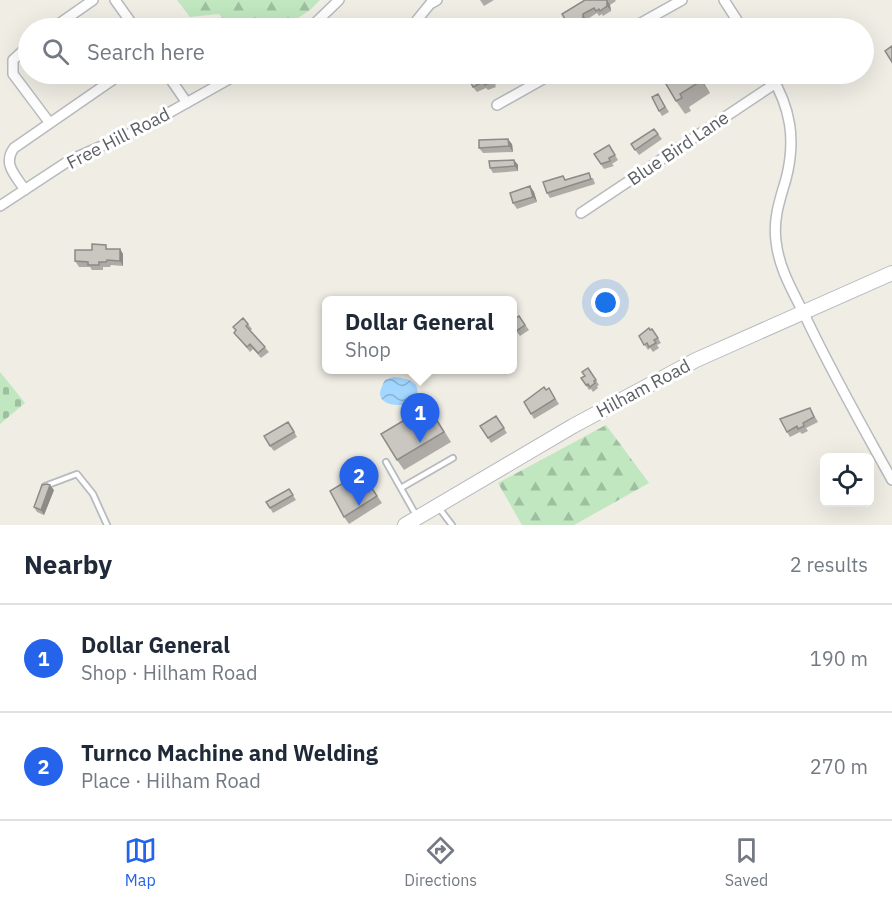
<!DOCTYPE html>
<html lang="en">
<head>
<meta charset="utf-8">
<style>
  :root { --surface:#fff; --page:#f6f6f7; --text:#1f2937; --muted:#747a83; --line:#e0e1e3; --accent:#2563eb }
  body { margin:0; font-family:"IBM Plex Sans",sans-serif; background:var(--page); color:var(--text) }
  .controls { position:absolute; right:18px; bottom:18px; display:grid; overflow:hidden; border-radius:9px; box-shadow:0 6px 24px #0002 }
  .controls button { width:54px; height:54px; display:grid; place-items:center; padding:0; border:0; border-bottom:2px solid var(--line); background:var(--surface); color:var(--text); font:30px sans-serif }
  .you { position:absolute; left:606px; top:303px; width:21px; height:21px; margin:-15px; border:4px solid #fff; border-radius:50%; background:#1a73e8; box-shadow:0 0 0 9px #1a73e833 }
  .badge { display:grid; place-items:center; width:39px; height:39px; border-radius:50%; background:var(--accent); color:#fff; font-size:20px; font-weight:700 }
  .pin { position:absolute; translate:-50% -50px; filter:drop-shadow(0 2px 3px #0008) }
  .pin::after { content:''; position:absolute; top:32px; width:21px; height:18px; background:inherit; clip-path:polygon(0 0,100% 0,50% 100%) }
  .popup { position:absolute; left:322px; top:296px; width:195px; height:78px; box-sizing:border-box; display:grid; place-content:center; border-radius:9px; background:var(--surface); filter:drop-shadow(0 2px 4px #0005); font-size:20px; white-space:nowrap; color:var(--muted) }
  .popup b { font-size:22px; color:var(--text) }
  .popup::after { content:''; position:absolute; left:50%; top:100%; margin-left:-12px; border:12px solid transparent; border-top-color:var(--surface) }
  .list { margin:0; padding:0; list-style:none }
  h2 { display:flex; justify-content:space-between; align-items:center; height:78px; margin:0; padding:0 24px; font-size:26px }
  h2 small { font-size:20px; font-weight:400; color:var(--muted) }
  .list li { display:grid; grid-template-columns:39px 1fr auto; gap:18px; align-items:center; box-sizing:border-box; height:108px; padding:0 24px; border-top:2px solid var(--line) }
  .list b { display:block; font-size:22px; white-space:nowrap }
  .list p { margin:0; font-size:20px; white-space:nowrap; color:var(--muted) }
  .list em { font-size:20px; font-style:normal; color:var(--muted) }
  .icon { flex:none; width:33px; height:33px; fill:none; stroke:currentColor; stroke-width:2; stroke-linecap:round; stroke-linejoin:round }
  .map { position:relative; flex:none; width:892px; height:525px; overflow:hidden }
  .search { position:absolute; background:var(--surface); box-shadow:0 6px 24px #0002; left:18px; right:18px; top:18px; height:66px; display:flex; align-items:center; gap:15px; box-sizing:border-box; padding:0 21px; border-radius:33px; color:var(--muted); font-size:22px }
  .sheet { height:294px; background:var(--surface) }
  nav { display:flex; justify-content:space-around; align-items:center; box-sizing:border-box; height:84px; border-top:2px solid var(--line); background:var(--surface); font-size:16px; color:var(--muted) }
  nav a { display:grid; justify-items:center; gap:3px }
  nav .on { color:var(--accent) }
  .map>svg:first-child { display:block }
  .forest { fill:url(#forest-firs) }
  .cemetery { fill:url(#cemetery-stones) }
  .water { fill:url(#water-waves) }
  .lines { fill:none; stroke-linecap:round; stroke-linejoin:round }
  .service-casing { stroke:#b7babe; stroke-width:8 }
  .minor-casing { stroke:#b7babe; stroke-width:12 }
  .secondary-casing { stroke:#b7bbc0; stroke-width:16 }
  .service { stroke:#fff; stroke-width:4.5 }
  .minor { stroke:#fff; stroke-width:9 }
  .secondary { stroke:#fff; stroke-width:14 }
  .wall { fill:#aeaba6 }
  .shaded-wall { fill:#8d8b87 }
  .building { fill:#cac7c1; stroke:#8d8b87; stroke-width:1.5 }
  .labels { text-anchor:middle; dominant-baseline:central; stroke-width:6; stroke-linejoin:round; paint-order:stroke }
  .street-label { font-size:18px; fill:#5c6065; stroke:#fff }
</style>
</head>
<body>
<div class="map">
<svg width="892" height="525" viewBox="0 0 892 525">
  <defs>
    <pattern id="forest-firs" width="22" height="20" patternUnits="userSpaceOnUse" patternTransform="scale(1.5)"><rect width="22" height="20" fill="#c0e7c0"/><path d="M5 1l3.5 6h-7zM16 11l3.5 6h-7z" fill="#9fbfa0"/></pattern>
    <pattern id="cemetery-stones" width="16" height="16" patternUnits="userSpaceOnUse" patternTransform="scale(1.5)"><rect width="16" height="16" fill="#c0e7c0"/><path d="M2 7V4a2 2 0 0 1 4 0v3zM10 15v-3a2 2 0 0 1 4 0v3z" fill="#9fbfa0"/></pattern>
    <pattern id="water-waves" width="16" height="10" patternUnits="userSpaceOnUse" patternTransform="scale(1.5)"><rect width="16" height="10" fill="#a4d7ff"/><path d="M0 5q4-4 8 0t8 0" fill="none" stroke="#89b2d2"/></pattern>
  </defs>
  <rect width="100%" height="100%" fill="#efede4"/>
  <!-- forest -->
  <path class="forest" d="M 177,0 L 320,0 L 310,10 L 283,28 L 230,28 L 219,14 L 190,17 Z
    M 606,425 L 649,483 L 574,525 L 522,525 L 498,483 Z"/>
  <!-- cemetery -->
  <path class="cemetery" d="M 0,372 L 25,403 L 0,424 Z"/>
  <!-- water -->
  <path class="water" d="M 393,377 C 411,378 424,384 414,402 C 406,406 381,408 380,394 C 380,390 383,384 385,380 Z"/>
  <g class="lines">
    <defs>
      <path id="service" d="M 386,462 L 416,515
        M 45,486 L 77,474 L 93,494 L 107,525
        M 401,488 L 453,458
        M 439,508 L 452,525"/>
      <path id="minor" d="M 115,0 L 135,28
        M 724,0 L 742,28
        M 417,20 L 430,4 L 437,0
        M 53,28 L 93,0
        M 310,28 L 339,0
        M 632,28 L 682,0
        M 28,46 L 13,60 L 13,74 L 49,122
        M 167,74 L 187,103
        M 770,74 C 791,108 796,140 786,179 C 780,199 773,219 776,241 C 779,270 794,293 806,318 C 832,373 862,426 892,480
        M 497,105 L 552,74
        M 25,190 C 16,176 2,164 14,148 L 121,74
        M 0,206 L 70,160 L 140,129 L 238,74
        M 581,213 L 776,83"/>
      <path id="secondary" d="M 405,525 L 573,426 L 696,360 L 892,273"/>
    </defs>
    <!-- service casing -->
    <use href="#service" class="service-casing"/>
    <!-- minor casing -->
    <use href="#minor" class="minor-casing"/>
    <!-- secondary casing -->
    <use href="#secondary" class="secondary-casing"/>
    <!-- service -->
    <use href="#service" class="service"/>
    <!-- minor -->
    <use href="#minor" class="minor"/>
    <!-- secondary -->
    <use href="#secondary" class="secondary"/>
  </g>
  <!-- wall -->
  <path class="wall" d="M 480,0 L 494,0 L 484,6 Z
    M 585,0 L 615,0 L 616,1 L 610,5 L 611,11 L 603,16 L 602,14 L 599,16 L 597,13 L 586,20 L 586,26 L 582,28 L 571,28 L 562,14 Z
    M 475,74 L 495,74 L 500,82 L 495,85 L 496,87 L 488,90 L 486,88 L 477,92 L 473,87 L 476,76 Z
    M 602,74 L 626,74 L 608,83 Z
    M 673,74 L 698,74 L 710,93 L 689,107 L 691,111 L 685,114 L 676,101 Z
    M 658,94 L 669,112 L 662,116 L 659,111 Z
    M 654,129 L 662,139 L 639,155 L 631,144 Z
    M 512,144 L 513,152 L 483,153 L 479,148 Z
    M 609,145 L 618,160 L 612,164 L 614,166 L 604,169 L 594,154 Z
    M 514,160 L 518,165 L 518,171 L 493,173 L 490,168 Z
    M 593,178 L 595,184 L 550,198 L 547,193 L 567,180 Z
    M 530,186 L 534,192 L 537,202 L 517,209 L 513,203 Z
    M 109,249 L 120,249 L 123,254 L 123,266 L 111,265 L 110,267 L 103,267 L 103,270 L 92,270 L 90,267 L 79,267 L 75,261 L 92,250 Z
    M 519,316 L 529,330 L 520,336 L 513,327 Z
    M 248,324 L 252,329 L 250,331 L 269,352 L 261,358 L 253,349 L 250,352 L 234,333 L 236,331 L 233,327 Z
    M 652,329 L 661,343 L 657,345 L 659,348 L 653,352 L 650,348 L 648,350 L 639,336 Z
    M 588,368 L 599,385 L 597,386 L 598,388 L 593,392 L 591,389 L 589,390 L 581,378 L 585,376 Z
    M 549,388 L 559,404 L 534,419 L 524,402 Z
    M 810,408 L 818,422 L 806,428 L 808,431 L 802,434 L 800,432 L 790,437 L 787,432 Z
    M 435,416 L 451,442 L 404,470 L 397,460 Z
    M 496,416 L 507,433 L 491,443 L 480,426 Z
    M 292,427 L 297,437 L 274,451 L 270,446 Z
    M 368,482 L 382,503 L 349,524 L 344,517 L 350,484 L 358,488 Z
    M 289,489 L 296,500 L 273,513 L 270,508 Z
    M 54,490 L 44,515 L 37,512 L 34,507 Z"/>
  <!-- shaded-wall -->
  <path class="shaded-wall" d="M 607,0 L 610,5 L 611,11 L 607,6 Z
    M 583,14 L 586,20 L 586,26 L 583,20 Z
    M 697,74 L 698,74 L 710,93 L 701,81 Z
    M 508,139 L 512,144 L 513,152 L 509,146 Z
    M 514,160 L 518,165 L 518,171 L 515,166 Z
    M 530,186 L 534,192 L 537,202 L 533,197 Z
    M 120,249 L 123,254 L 123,266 L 120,261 Z
    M 50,485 L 54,490 L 44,515 L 41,510 Z"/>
  <!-- building -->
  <path class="building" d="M 585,0 L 607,0 L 607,6 L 600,11 L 599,9 L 596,11 L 594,8 L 583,14 L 583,20 L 575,25 L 573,23 L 569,26 L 562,14 Z
    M 666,22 L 669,28 L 656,28 Z
    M 892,46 L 892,62 L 885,51 Z
    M 475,74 L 494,74 L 496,77 L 492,79 L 493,81 L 485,85 L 483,82 L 473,87 L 469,79 L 476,76 Z
    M 602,74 L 613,74 L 604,78 Z
    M 673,74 L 697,74 L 701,81 L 680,94 L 682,98 L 676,101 L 663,79 Z
    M 658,94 L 665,107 L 659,111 L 652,97 Z
    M 654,129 L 658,134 L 635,150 L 631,144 Z
    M 508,139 L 509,146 L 479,148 L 479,140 Z
    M 609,145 L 615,155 L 609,158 L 610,161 L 601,164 L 594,154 Z
    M 514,160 L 515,166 L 490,168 L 489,161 Z
    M 589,173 L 591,179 L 547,193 L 543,182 L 563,176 L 565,180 Z
    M 530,186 L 533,197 L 513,203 L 510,193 Z
    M 92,244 L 106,245 L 106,249 L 120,249 L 120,261 L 107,260 L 106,262 L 99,262 L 99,265 L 88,265 L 88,262 L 75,261 L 75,250 L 92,250 Z
    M 519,316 L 525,325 L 516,331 L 513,327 L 513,320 Z
    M 243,318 L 248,324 L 246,326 L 265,347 L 258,353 L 250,344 L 247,347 L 234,333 L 236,330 L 233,327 Z
    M 649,328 L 650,330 L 652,329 L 658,338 L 654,340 L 656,343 L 649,347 L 647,343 L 644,345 L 639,336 Z
    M 588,368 L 596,380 L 594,381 L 595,383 L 590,387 L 588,384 L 586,385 L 581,378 L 585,376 L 582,372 Z
    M 544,387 L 546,390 L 549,388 L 555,399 L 531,414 L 524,402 Z
    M 428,406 L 444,432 L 397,460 L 381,434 Z
    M 810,408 L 814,417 L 803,423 L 804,426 L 798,429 L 797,426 L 787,432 L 780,419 Z
    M 496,416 L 504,428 L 488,438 L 480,426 Z
    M 288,422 L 294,432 L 270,446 L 264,436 Z
    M 348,480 L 350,484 L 354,482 L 358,488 L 368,482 L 377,496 L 344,517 L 330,491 Z
    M 47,484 L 50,485 L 41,510 L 34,507 L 42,485 Z
    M 289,489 L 293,495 L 270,508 L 266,502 Z"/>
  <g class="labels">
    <!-- street labels -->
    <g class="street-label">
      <text transform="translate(118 138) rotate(-27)">Free Hill Road</text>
      <text transform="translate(678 148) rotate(-34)">Blue Bird Lane</text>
      <text transform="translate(643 388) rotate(-28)">Hilham Road</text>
    </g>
  </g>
</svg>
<div class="controls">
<button><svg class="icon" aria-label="locate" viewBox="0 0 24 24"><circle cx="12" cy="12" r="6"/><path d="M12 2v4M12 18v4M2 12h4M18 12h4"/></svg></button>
</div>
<div class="you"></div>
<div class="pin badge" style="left:420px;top:443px">1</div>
<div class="popup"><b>Dollar General</b>Shop</div>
<div class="pin badge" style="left:359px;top:506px">2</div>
<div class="search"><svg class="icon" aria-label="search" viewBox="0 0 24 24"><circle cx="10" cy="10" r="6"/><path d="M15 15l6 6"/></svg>Search here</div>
</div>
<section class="sheet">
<h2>Nearby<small>2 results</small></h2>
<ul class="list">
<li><span class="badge">1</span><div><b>Dollar General</b><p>Shop · Hilham Road</p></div><em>190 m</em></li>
<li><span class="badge">2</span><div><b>Turnco Machine and Welding</b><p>Place · Hilham Road</p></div><em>270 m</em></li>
</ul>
</section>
<nav>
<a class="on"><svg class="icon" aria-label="map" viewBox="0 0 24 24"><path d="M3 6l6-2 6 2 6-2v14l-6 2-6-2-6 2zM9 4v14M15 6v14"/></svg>Map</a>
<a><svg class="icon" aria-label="directions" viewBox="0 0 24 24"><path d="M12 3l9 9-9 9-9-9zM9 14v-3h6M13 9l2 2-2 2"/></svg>Directions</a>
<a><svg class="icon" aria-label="saved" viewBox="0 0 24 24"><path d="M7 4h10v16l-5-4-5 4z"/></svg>Saved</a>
</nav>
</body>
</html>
